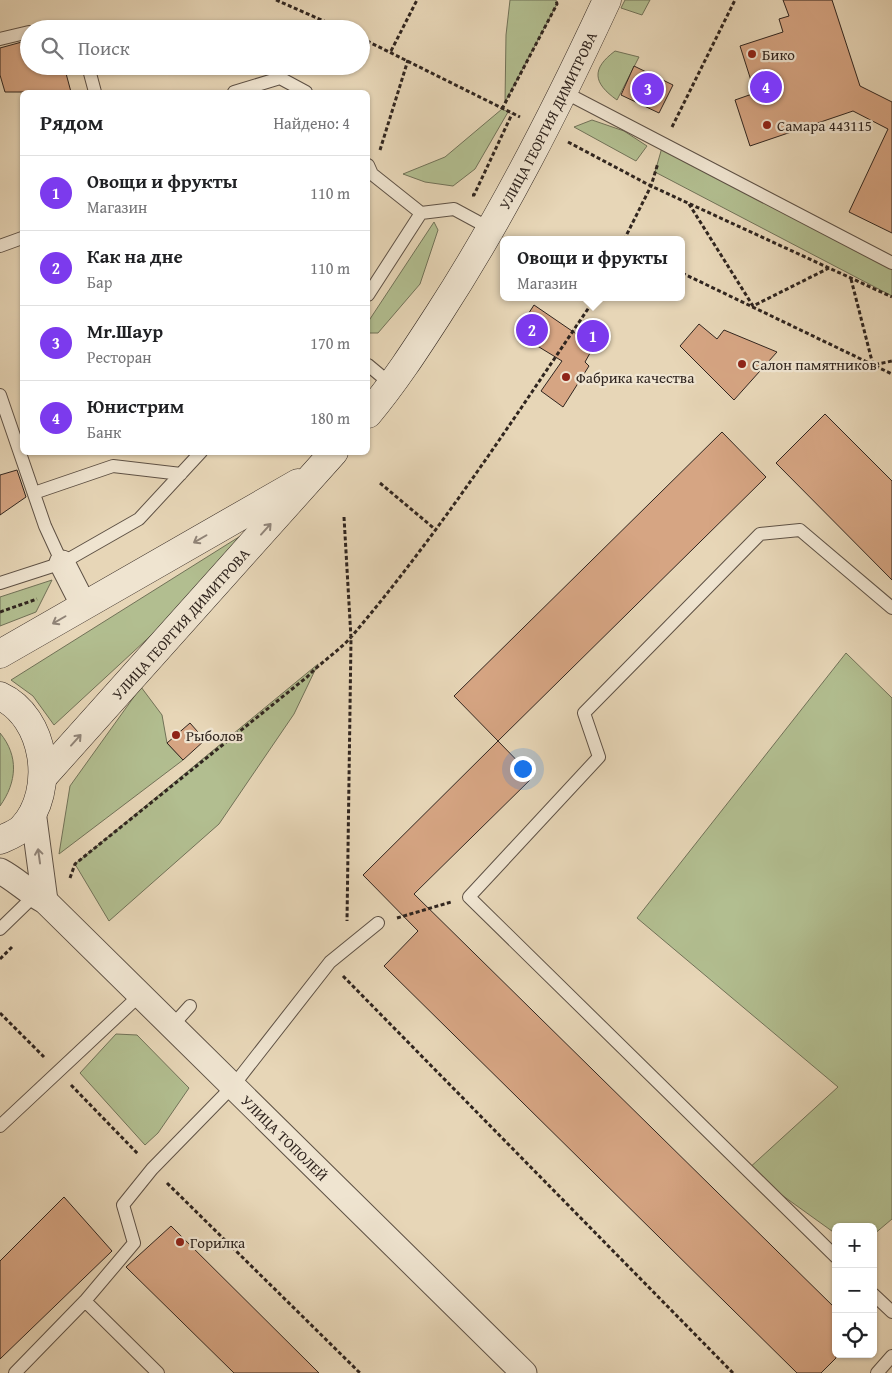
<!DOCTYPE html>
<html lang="ru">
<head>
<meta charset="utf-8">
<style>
  :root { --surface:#fff; --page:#f6f6f6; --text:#202124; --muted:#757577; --line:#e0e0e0; --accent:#7c3aed }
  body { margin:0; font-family:"Gentium Book Plus",serif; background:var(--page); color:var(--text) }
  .controls { position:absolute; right:15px; bottom:15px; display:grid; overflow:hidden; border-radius:8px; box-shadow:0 1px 4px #0004 }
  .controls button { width:45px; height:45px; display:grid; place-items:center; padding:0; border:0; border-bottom:1px solid var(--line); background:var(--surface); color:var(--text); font:25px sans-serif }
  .you { position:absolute; left:522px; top:768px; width:18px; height:18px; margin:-12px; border:4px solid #fff; border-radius:50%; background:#1a73e8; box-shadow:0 0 0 8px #1a73e833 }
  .badge { display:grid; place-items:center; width:32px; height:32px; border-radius:50%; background:var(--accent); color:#fff; font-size:16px; font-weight:700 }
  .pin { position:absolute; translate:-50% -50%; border:2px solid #fff; box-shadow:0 1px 5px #0006 }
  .popup { position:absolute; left:500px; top:236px; width:185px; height:65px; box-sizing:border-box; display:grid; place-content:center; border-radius:8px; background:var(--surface); filter:drop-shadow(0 1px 4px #0005); font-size:16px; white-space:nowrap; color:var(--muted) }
  .popup b { font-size:19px; color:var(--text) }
  .popup::after { content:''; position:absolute; left:50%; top:100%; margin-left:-10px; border:10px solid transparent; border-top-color:var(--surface) }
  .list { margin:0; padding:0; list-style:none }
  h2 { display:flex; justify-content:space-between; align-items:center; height:65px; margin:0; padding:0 20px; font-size:21px }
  h2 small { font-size:16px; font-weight:400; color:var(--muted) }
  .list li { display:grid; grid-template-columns:32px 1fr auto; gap:15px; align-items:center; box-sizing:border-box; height:75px; padding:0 20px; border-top:1px solid var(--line) }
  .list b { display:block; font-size:19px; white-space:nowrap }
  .list p { margin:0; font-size:16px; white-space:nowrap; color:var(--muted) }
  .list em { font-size:16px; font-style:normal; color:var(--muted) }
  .icon { flex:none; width:28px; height:28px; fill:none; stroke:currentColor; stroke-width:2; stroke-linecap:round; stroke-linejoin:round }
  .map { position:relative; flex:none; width:892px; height:1373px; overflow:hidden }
  .search { position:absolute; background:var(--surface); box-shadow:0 1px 4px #0004; left:20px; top:20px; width:350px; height:55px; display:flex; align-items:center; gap:12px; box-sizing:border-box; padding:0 18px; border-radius:28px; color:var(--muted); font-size:19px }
  .panel { position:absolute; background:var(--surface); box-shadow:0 1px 4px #0004; left:20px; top:90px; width:350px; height:365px; border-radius:8px }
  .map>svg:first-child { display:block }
  .green { fill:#b2be90; stroke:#717258 }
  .building { fill:#d6a583; stroke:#30251f }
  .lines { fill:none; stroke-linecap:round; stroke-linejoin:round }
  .service-casing { stroke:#5e5145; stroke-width:14 }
  .minor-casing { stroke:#5e5145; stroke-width:27 }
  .secondary-casing { stroke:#30251f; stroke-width:29 }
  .path { stroke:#30251f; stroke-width:3; stroke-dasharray:4 2.5; stroke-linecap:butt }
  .service { stroke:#efe4d0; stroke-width:12 }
  .minor { stroke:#efe4d0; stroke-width:25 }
  .secondary { stroke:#efe4d0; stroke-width:28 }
  .oneway { stroke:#908478 }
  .poi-dot { fill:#8f2418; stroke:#efe4d0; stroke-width:2 }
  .labels { text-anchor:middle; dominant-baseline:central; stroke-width:4.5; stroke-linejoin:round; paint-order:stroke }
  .poi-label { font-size:15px; fill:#30251f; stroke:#efe4d0; text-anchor:start }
  .street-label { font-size:15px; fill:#30251f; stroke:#efe4d0 }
</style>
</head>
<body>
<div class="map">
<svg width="892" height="1373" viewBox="0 0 892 1373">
  <rect width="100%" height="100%" fill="#e7d6b7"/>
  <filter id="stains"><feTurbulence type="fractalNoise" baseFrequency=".004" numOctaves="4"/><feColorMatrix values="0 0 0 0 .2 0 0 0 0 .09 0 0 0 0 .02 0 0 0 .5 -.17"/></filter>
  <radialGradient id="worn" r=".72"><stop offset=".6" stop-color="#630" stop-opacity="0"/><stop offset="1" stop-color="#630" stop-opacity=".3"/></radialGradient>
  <!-- green -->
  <path class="green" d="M 510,0 L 556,0 L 557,4 L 505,102 L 506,35 Z
    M 625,0 L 650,0 L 642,15 L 621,8 Z
    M 615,51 L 639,57 L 617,100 C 593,83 591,69 615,51 Z
    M 502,109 L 508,112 L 475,169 L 453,186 L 425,182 L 403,174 L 445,157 Z
    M 592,120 L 624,131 L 647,146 L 636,161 L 574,127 Z
    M 663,144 L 892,263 L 892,296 L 655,172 Z
    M 434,222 L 438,230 L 420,284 L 378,333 L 368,333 L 368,322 Z
    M 258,525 L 263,532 L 54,725 L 33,696 L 11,680 Z
    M 52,580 L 36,612 L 0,626 L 0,597 Z
    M 846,653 L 892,698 L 892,1219 L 873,1235 L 873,1227 L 836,1227 L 836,1234 L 747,1170 L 838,1087 L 637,918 Z
    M 318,664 L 294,714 L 219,824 L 109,921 L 75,864 Z
    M 141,687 L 162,715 L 167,743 L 183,760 L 59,854 L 70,786 Z
    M 0,733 C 19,756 17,782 0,806 Z
    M 116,1034 L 137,1035 L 189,1088 L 158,1133 L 145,1145 L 80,1073 Z"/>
  <!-- building -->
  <path class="building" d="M 783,0 L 832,0 L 860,86 L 892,102 L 892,233 L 849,212 L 888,129 L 853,111 L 750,146 L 735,100 L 755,93 L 740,46 L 783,32 L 779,19 L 789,16 Z
    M 29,40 L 29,66 L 64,66 L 71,92 L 5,92 L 0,75 L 0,48 Z
    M 634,66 L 673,85 L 659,113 L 621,95 Z
    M 534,305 L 594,346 L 585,362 L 589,366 L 563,407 L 541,391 L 562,361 L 516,333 Z
    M 699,324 L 717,339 L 724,330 L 777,352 L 734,400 L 680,346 Z
    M 825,414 L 892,481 L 892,580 L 776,463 Z
    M 722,432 L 766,477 L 498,741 L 454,696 Z
    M 17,470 L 26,497 L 0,515 L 0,475 Z
    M 190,723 L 205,740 L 183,760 L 167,743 Z
    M 498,741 L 533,777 L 414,894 L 836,1309 L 836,1358 L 821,1373 L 797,1373 L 384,966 L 418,931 L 363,875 Z
    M 64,1197 L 112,1251 L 0,1359 L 0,1261 Z
    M 171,1226 L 319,1373 L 234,1373 L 126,1267 Z"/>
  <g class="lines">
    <defs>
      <path id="service" d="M 83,29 L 135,27 L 149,29
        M 0,39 L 29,32
        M 88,66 L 95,92
        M 234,92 L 280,78 L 306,92
        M 564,92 L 892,263
        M 368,165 L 372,174 L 421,213
        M 0,246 L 22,238
        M 368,295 L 421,213 L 454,209 L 491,229
        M 368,365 L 392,385
        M 0,395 L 45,526 L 62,563
        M 34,493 L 113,466 L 181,474
        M 0,583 L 62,563 L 139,519 L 201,452
        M 0,929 L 34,896
        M 172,1026 L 190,1006
        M 0,1126 L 140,995
        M 836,1257 L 469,897 L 599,757 L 584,713 L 760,534 L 800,530 L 892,608
        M 873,1294 L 892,1312
        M 85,1301 L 134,1243 L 123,1205 L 152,1169 L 233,1086 L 330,962 L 378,923
        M 15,1373 L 85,1301 L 158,1373
        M 877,1373 L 892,1356"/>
      <g id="minor">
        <path d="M 62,563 L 84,606"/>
        <path d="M 33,811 L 45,901"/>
        <path id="s1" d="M 0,871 C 17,880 29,893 45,901 L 524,1373"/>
      </g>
      <g id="secondary">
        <path id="s2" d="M 368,414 C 394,383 416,349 438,315 C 503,215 557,108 607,0"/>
        <path d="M 0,654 L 298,483"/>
        <path d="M 0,696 C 46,717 56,791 23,827 C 18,833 7,837 0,840"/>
        <path id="s3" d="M 43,777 L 334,452"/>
      </g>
    </defs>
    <!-- service casing -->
    <use href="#service" class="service-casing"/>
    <!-- minor casing -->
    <use href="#minor" class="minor-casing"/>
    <!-- secondary casing -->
    <use href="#secondary" class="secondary-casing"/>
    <!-- path -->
    <path class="path" d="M 276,0 L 342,29
      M 361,38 L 520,117
      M 391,51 L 417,0
      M 502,109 L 557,4 L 556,0
      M 672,127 L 735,0
      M 568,142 L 651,186 L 892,297
      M 380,150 L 408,60
      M 472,195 L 474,195 L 512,114
      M 689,204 L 753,306 L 829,268
      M 624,240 L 651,186 L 658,163
      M 682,273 L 892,374
      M 851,279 L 873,365 L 892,361
      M 380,483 L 436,530
      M 344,517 L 351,638 L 347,921
      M 0,612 L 37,599
      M 70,878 L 75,864 L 307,677 C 321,662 339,651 352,636 C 442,530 518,412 596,297
      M 397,918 L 451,902
      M 0,959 L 12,947
      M 343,976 L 733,1373
      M 0,1013 L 44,1057
      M 71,1085 L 138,1154
      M 167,1183 L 360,1373"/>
    <!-- service -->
    <use href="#service" class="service"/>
    <!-- minor -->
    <use href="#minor" class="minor"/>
    <!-- secondary -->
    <use href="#secondary" class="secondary"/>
  </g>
  <!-- one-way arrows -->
  <defs><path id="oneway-shaft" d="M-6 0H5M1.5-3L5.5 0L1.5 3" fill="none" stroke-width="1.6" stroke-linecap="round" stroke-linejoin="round" transform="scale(1.25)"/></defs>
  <g class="oneway">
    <use href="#oneway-shaft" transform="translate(266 529) rotate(-48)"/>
    <use href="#oneway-shaft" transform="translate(200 539) rotate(150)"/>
    <use href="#oneway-shaft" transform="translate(59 620) rotate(150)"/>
    <use href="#oneway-shaft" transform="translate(76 740) rotate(-48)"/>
    <use href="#oneway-shaft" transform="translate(39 856) rotate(-98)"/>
  </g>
  <!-- markers -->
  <g class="poi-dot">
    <circle cx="752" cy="54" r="5"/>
    <circle cx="767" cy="125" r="5"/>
    <circle cx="742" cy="364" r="5"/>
    <circle cx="566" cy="377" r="5"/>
    <circle cx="176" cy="735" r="5"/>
    <circle cx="180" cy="1242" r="5"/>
  </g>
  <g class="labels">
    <!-- poi labels -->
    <g class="poi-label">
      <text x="762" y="54">Бико</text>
      <text x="777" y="125">Самара 443115</text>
      <text x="752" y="364">Салон памятников</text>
      <text x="576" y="377">Фабрика качества</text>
      <text x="186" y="735">Рыболов</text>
      <text x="190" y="1242">Горилка</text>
    </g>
    <!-- street labels -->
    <g class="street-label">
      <text stroke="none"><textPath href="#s2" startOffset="345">УЛИЦА ГЕОРГИЯ ДИМИТРОВА</textPath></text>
      <text stroke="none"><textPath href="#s3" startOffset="206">УЛИЦА ГЕОРГИЯ ДИМИТРОВА</textPath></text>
      <text stroke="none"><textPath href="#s1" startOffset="391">УЛИЦА ТОПОЛЕЙ</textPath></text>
    </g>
  </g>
  <rect width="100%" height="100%" filter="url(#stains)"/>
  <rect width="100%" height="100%" fill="url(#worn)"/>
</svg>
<div class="controls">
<button>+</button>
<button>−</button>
<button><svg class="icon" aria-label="locate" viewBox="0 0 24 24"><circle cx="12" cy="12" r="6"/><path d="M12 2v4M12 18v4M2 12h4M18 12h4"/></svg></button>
</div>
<div class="you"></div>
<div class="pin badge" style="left:593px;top:336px">1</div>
<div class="popup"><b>Овощи и фрукты</b>Магазин</div>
<div class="pin badge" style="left:532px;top:330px">2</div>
<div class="pin badge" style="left:648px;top:89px">3</div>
<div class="pin badge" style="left:766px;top:87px">4</div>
<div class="search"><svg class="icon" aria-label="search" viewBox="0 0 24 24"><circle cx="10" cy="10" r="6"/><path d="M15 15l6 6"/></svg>Поиск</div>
<section class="panel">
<h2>Рядом<small>Найдено: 4</small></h2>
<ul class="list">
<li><span class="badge">1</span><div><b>Овощи и фрукты</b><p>Магазин</p></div><em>110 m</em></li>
<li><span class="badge">2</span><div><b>Как на дне</b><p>Бар</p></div><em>110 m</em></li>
<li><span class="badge">3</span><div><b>Mr.Шаур</b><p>Ресторан</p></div><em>170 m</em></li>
<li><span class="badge">4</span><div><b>Юнистрим</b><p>Банк</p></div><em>180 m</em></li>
</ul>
</section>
</div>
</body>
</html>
